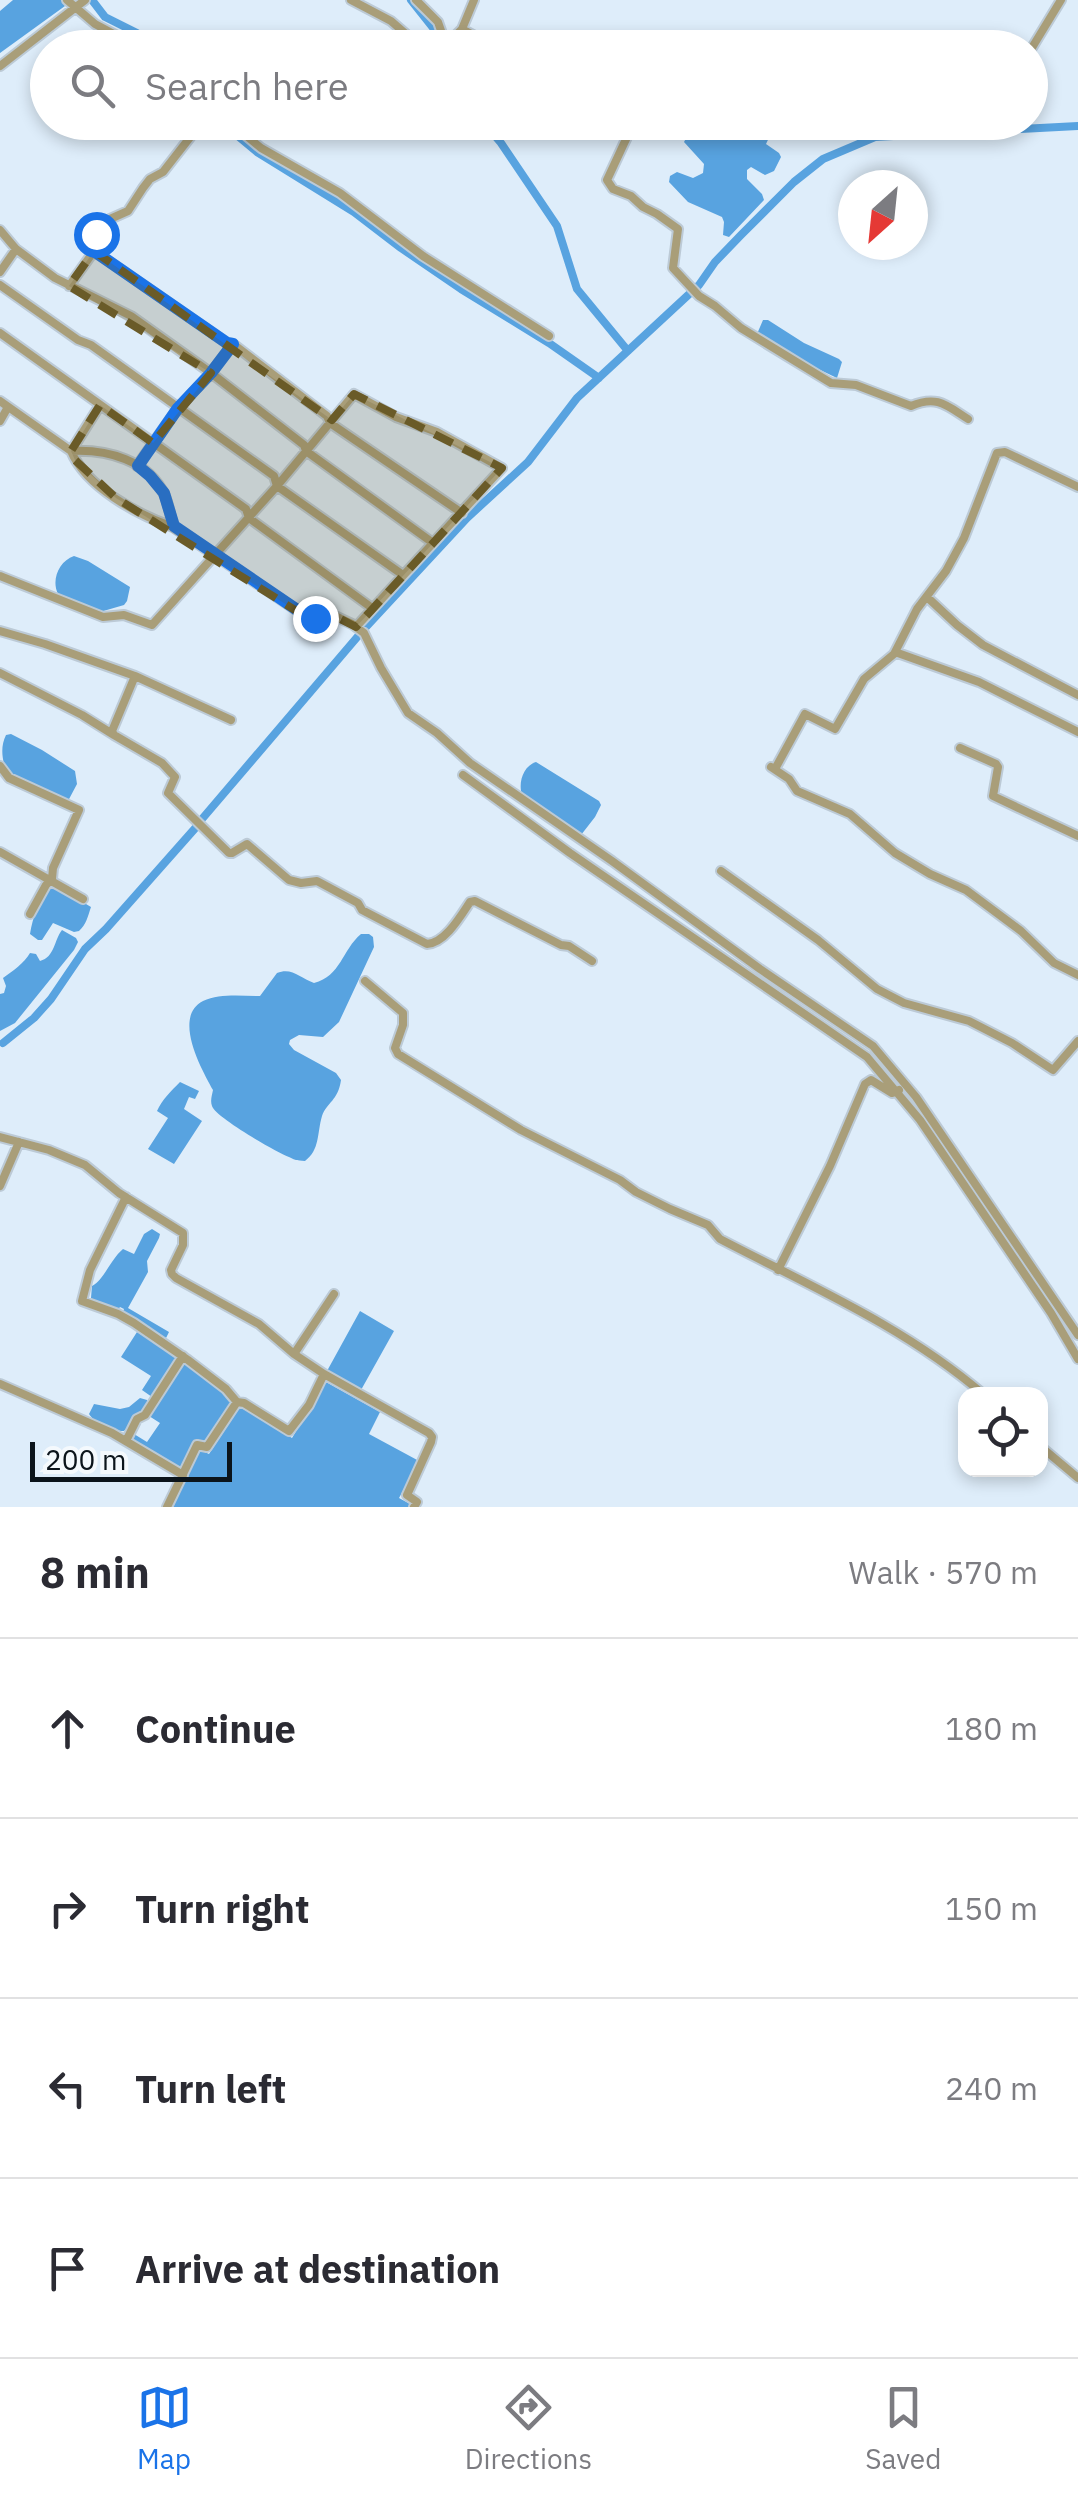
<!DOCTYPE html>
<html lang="en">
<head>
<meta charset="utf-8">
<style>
  :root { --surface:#fff; --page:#f2f2f3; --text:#2b2b33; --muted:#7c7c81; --line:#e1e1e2; --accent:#1a73e8 }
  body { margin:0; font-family:"IBM Plex Sans",sans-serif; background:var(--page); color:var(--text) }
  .controls { position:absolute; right:30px; bottom:30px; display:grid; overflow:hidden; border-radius:20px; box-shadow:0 5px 15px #0003 }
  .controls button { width:90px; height:90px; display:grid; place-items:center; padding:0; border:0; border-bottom:2px solid var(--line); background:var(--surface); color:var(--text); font:50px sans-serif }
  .compass { position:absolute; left:838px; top:170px; width:90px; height:90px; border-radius:50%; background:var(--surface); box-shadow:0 5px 15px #0003; rotate:207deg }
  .scale { position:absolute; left:30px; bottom:25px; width:202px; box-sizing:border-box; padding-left:10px; border:5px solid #0b141b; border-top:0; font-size:28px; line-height:35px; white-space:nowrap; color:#0b141b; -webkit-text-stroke:8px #f4f9fd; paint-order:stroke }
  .stop { position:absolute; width:30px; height:30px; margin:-22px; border:8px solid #1a73e8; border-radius:50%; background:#fff }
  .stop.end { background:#1a73e8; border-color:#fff; box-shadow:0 2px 10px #0008 }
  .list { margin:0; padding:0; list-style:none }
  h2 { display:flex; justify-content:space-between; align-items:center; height:130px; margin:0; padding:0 40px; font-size:42px }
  h2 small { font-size:32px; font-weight:400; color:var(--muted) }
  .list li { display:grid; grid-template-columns:65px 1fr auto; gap:30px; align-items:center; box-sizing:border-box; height:180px; padding:0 40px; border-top:2px solid var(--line) }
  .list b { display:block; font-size:38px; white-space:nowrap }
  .list em { font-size:32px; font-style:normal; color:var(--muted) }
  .icon { flex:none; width:55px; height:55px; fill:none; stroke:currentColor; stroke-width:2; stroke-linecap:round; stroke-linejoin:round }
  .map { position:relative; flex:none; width:1078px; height:1507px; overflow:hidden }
  .search { position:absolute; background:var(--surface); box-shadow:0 5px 15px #0003; left:30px; right:30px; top:30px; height:110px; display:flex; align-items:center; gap:25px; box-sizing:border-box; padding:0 35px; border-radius:55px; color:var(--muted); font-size:38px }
  .sheet { height:850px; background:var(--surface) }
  nav { display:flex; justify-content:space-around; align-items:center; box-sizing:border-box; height:140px; border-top:2px solid var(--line); background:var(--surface); font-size:28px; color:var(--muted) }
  nav a { display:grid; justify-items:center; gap:5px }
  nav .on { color:var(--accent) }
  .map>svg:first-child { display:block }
  .water { fill:#58a3e0 }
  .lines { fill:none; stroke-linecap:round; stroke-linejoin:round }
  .canal { stroke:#58a3e0; stroke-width:8 }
  .street-casing { stroke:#bccad6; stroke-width:12 }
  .street { stroke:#a99e79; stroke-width:8 }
  .route { stroke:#1a73e8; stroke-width:12 }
  .marked { fill:#6a5b28; fill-opacity:0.2; stroke:#6a5b28; stroke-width:8; stroke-dasharray:20 12; stroke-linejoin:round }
</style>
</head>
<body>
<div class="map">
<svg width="1078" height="1507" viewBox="0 0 1078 1507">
  <rect width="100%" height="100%" fill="#deedfa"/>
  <!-- water -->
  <path class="water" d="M 13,0 L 61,0 L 65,6 L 0,53 L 0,11 Z
    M 688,123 L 776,123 L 766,144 L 779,153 L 781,157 L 774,171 L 765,175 L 751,167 L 747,170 L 747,179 L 762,194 L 764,200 L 729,237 L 723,235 L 724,222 L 722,217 L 688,202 L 669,182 L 670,176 L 677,172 L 693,178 L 703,173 L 704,164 L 684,142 L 690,130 Z
    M 763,320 L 768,320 L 804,343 L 839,359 L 842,362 L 837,378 L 795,358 L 757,334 Z
    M 74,556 L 88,561 L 130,587 L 127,601 L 124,605 L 100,612 L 58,594 C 51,580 59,561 74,556 Z
    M 11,734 L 42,750 L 75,771 L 77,784 L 68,801 L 7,773 C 2,760 0,747 6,735 Z
    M 536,762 L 599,801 L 601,805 L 595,817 L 581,835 L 522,795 C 518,783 523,766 536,762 Z
    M 52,886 L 86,904 L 91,907 C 88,916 86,925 79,931 L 74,932 L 53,923 L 42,940 L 38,940 L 30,934 C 33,916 38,904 48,888 Z
    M 62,930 L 76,938 L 78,942 L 74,950 L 15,1023 L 0,1031 L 0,994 L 4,993 L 6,986 L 3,978 C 13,971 24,963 30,953 L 36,954 L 40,961 C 55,957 54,940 62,930 Z
    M 361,934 L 369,934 L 373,937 L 374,947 L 339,1022 L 323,1037 L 299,1035 L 290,1040 L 289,1044 L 294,1050 L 336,1073 L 341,1080 C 338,1101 327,1102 322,1116 C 317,1133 320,1150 305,1161 C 296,1160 297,1161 289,1157 C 276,1152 215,1117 212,1106 C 210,1101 212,1095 213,1090 C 202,1070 172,1017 203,1001 C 220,993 242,996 260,996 L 277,973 C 292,967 300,978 314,983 C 341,976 342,950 361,934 Z
    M 180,1082 L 199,1091 L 195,1099 L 189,1097 L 184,1109 L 202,1121 L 174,1164 L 148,1149 L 168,1118 L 157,1111 C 162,1100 171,1091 180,1082 Z
    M 152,1229 L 160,1234 L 159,1238 L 147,1261 L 148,1272 L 128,1308 L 169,1332 L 166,1338 L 122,1314 L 124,1309 L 120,1307 L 117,1311 L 97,1304 L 91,1298 L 92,1286 C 104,1280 110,1260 123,1249 L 134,1254 L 144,1234 Z
    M 360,1311 L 394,1331 L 361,1390 L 327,1371 Z
    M 137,1332 L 178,1357 L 152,1397 L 142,1390 L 151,1376 L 121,1357 Z
    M 183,1359 L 228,1394 L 233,1402 L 207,1443 L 199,1442 L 182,1471 L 130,1440 L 134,1434 L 147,1442 L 160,1423 L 149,1416 Z
    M 326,1382 L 380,1412 L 369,1434 L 419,1461 L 399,1498 L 410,1504 L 409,1507 L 173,1507 L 200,1450 L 209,1454 L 240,1407 L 292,1438 Z
    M 140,1398 L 147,1400 L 148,1403 L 141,1414 L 124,1431 C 113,1431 95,1424 89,1414 L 94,1404 L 120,1409 L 129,1407 Z"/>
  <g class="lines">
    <!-- canal -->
    <path class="canal" d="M 92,0 L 105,17 L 137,33 L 143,48
      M 411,0 L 434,29 L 441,48
      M 221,122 L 257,152 L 354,212 L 401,248 L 461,289 L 549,343 L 599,378
      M 483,122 L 501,143 L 557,226 L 577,289 L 628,351
      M 365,628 L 467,518 L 528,462 L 577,398 L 699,285 L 715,262 L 741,235 L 794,182 L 823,159 L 875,137 L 1078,126
      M 202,819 L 359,635
      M 3,1043 L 34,1018 L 51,999 L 85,949 L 106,929 L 198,825"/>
    <defs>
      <path id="street" d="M 67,0 L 95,24 L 123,39 L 150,48
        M 351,0 L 391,21 L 422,48
        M 416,0 L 438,22 L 447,48
        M 462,29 L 474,0
        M 448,48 L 450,41 L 462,29 L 497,48
        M 1030,51 L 1061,0
        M 0,66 L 85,0
        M 230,122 L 261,148 L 340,193 L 423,256 L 549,336
        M 634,122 L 607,180 L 613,189 L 631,196 L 643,207 L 657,214 L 678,229 L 673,268 L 699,296 L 715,306 L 741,328 L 826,380 L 831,383 L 856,385 L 911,406 C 937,395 946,405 968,419
        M 0,230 L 16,249 L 55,278 L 131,316 L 211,373 L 304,445 L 306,451 L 433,543
        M 94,251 L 227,343 L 233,344 L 327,416 L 330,423 L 462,513
        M 0,272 L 16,249
        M 0,285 L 78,340 L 91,345 L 274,476 L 277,486 L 403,575
        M 69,286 L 94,251 L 96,235 L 103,226 L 110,219 L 128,211 L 143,188 L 150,179 L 163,172 L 202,122
        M 0,333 L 246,509 L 249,518 L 372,608
        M 0,401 L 71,451 C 86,487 138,515 173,527 L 311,620 L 324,611 L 352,624 L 364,633 L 381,668 L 408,713 L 437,733 L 470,763 L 612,861 L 760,969 L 873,1046 L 916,1097 L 1078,1335
        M 0,421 L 8,407
        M 71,451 C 107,449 149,460 165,496 C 169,506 171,517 173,527
        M 71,451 L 100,405
        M 137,466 L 178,408 L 211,373 L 233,344
        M 0,576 L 103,617 L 124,615 L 152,625 L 277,486 L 354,394 L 396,417 L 437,432 L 502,468 L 356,627
        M 927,597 L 957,625 L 983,645 L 1078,695
        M 0,631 L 45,644 L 135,676 L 112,731 L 114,735 L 162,763 L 175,777 L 168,793 L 229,853 L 232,853 L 247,844 L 289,880 L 301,883 L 317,881 L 358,903 L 362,910 L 427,944 C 445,943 460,917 470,902 L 475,901 L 561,945 L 569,946 L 592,961
        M 895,652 L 979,682 L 1078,732
        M 0,673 L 82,715 L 114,735
        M 135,676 L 231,720
        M 960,748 L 996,764 L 998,767 L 993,796 L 1078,836
        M 0,766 L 9,778 L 79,810 L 53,868 L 52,879 L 46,885 L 30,914
        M 771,767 L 789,779 L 797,791 L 850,814 L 895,853 L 930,874 L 966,890 L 1021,931 L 1054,963 L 1078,975
        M 775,769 L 805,714 L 835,729 L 864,679 L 894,654 L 917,609 L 946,571 L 964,538 L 997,453 L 1005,452 L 1078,487
        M 463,775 L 570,853 L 867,1057 L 920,1120 L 1051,1313 L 1078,1359
        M 0,852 L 83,899
        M 721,871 L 818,940 L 877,989 L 904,1003 L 969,1021 L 1012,1043 L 1053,1070 L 1078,1041
        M 365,981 L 403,1013 L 403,1025 L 395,1048 L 398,1054 L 521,1130 L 620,1180 L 636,1192 L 670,1209 L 708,1225 L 720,1239 C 810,1286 905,1327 983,1394
        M 0,1137 L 49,1150 L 85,1165 L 119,1193 L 183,1233 L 183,1245 L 171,1270 L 172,1274 L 176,1278 L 259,1324 L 294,1354 L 324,1374 L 429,1433 L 432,1437 L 431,1442 L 407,1495 L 417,1502 L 414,1507
        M 0,1186 L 19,1142
        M 126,1197 L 90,1270 L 82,1301 L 118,1314 L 134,1323 L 188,1360 L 226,1389 L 237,1402
        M 778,1270 L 830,1166 L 865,1084 L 871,1080 L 892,1093 L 899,1090
        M 294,1354 L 334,1294
        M 0,1384 L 112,1433 L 183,1475
        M 126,1441 L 137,1419 L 145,1415 L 183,1356
        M 1040,1446 L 1078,1478
        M 167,1507 L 197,1445 L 207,1447 L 237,1402 L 244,1403 L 289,1431 L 309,1405 L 324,1374"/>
    </defs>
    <!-- street casing -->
    <use href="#street" class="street-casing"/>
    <!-- street -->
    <use href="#street" class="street"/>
  </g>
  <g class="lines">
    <!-- route -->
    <path class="route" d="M 96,234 L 94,251 L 227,343 L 233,344 L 211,373 L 178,408 L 138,466 L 150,476 L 164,493 L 174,526 L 312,620 L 315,618"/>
  </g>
  <!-- marked area -->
  <path class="marked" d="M 94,251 L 332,420 L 354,394 L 502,468 L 356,627 L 325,611 L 311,620 L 116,498 L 75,460 L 71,451 L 100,405 L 153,443 L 211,373 L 69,286 Z"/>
</svg>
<div class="controls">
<button><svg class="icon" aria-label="locate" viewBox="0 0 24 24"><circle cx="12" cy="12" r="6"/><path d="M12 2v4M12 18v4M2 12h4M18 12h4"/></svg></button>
</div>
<svg class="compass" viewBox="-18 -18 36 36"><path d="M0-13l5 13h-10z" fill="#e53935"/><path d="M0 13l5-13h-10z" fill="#7c7c81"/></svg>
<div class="scale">200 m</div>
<div class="stop" style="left:96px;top:234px"></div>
<div class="stop end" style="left:315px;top:618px"></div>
<div class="search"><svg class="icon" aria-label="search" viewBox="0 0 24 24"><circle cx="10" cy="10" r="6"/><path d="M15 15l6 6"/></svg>Search here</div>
</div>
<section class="sheet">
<h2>8 min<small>Walk · 570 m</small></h2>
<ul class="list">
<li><svg class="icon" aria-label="ahead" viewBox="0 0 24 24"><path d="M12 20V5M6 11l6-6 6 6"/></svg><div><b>Continue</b></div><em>180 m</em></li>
<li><svg class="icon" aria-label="right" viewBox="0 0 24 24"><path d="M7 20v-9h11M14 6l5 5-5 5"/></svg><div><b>Turn right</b></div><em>150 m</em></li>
<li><svg class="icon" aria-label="left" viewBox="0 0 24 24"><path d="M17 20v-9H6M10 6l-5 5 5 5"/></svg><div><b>Turn left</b></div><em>240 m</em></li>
<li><svg class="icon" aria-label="arrive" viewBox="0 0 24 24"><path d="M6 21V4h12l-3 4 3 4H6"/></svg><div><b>Arrive at destination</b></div></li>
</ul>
</section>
<nav>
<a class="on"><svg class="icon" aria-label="map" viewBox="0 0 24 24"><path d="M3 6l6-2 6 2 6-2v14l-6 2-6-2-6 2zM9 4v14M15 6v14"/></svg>Map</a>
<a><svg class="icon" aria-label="directions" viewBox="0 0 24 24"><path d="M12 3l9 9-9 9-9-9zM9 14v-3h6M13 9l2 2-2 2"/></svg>Directions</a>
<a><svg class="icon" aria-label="saved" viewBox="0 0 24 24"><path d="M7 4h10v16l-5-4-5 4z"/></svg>Saved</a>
</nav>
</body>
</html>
